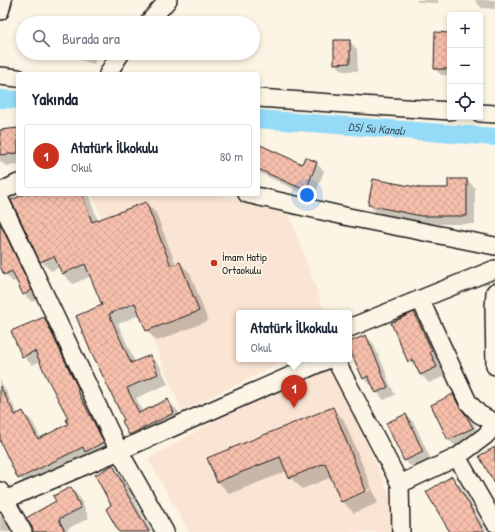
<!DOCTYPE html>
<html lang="tr">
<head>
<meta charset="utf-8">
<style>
  :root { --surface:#fff; --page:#f6f6f7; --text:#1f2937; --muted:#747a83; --line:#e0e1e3; --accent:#c8321e }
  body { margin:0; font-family:"Patrick Hand",sans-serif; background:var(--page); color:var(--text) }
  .controls { position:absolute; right:12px; top:12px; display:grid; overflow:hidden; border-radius:4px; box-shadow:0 2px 6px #0003 }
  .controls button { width:36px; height:36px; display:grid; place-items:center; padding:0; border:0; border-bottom:1px solid var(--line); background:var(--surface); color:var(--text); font:20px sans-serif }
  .you { position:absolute; left:307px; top:195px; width:14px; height:14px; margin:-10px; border:3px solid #fff; border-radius:50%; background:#1a73e8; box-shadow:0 0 0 6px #1a73e833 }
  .badge { display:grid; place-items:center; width:26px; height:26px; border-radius:50%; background:var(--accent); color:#fff; font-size:13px; font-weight:700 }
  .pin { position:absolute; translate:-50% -33px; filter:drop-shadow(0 1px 2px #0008) }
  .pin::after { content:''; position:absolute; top:21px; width:14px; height:12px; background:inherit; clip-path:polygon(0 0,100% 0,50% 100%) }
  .popup { position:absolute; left:236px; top:310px; width:116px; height:52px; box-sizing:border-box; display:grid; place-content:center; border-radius:4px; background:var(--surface); filter:drop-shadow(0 1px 3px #0005); font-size:13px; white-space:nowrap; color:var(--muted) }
  .popup b { font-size:15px; color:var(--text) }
  .popup::after { content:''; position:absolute; left:50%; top:100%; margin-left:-8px; border:8px solid transparent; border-top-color:var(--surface) }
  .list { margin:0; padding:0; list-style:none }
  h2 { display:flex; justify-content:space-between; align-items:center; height:52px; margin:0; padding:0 16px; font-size:17px }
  h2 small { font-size:13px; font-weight:400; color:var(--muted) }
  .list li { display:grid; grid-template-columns:26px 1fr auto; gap:12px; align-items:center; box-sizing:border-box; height:64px; margin:0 8px 8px; padding:0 8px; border:1px solid var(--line); border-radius:4px }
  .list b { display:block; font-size:15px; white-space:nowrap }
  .list p { margin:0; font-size:13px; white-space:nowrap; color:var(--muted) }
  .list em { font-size:13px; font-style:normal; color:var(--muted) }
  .icon { flex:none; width:22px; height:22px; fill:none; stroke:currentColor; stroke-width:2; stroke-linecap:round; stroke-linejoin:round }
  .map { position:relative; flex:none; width:495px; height:532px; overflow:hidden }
  .search { position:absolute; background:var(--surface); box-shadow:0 2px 6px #0003; left:16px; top:16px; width:244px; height:44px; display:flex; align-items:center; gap:10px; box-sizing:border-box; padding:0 14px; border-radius:22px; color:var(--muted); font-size:15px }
  .panel { position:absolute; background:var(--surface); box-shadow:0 2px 6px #0003; left:16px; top:72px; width:244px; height:124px; border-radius:4px }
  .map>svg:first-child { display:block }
  .built { fill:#fae5d4 }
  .shadow { fill:#0003; fill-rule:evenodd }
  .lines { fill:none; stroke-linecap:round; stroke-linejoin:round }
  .canal { stroke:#95daf7; stroke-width:18 }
  .building { fill:url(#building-cross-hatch); stroke:#1c1c1c }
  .minor-casing { stroke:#1c1c1c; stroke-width:20 }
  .minor { stroke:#fcf5e5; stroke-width:17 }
  .poi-dot { fill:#c8321e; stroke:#fcf5e5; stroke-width:1.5 }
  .labels { text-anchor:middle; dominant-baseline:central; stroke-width:3.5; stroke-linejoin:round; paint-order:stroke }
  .poi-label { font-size:11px; fill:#1c1c1c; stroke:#fcf5e5; text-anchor:start }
  .water-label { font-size:12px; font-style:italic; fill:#40555e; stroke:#fcf5e5 }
</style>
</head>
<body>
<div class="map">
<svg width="495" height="532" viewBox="0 0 495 532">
  <defs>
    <pattern id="building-cross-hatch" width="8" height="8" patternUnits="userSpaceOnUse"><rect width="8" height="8" fill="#f7bfac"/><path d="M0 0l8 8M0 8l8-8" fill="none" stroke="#d3a493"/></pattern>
  </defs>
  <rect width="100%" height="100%" fill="#fcf5e5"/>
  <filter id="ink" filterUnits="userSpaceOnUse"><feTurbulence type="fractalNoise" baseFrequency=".025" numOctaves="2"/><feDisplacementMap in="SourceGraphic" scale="8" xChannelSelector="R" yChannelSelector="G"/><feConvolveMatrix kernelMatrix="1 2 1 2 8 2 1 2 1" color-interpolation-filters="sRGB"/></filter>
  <g filter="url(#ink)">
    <!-- built -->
    <path class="built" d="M 92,194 L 211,194 L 289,213 L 325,313 L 239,313 L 239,359 L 290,359 L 182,411 Z
      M 323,359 L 328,359 L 396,507 L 394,532 L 189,532 L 148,459 Z"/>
    <!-- shadow -->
    <path class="shadow" d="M 416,0 L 438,0 L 438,3 L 418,2 Z
      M 474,0 L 495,0 L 495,9 L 482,8 Z
      M 450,34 L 450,75 L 441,75 L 435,69 Z
      M 349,41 L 357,49 L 358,71 L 343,71 L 335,63 Z
      M 78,53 L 98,53 L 94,64 L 81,60 L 77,56 Z
      M 18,129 L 18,165 L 6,166 L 0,161 L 0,131 Z
      M 258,145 L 302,166 L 316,163 L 324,171 L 314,197 L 298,191 L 258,172 Z
      M 467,180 L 475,188 L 475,224 L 429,224 L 377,213 L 369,205 L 449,189 Z
      M 25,194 L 88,194 L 98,221 L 146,203 L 156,213 L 176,265 L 180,263 L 190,273 L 208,321 L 157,341 L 147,331 L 141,314 L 118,324 L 135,362 L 150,356 L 160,366 L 168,384 L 136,398 L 143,412 L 168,401 L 178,411 L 183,423 L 139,444 L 129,434 L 125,420 L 104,305 L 91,276 L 73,284 L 63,274 L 60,267 L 51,271 L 41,261 Z
      M 0,217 L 39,299 L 32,302 L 24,294 L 17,280 L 13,282 L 5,274 L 0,263 Z
      M 414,314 L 422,322 L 439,359 L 437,360 L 445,376 L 429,383 L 421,375 L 418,369 L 409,361 Z
      M 44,318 L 53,327 L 112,451 L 27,485 L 18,476 L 0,439 L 0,380 L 18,414 L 23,412 L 32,421 L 41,439 L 70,424 L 69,418 L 41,361 L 32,365 L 23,356 Z
      M 365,336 L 373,343 L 388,377 L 387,378 L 395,395 L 384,400 L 377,392 L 373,384 L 371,385 L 363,378 L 349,346 L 349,343 Z
      M 453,395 L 461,403 L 467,416 L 474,424 L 480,436 L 457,448 L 449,440 L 432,405 Z
      M 332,408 L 344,420 L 378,503 L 354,513 L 342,501 L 332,477 L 302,489 L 290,477 L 287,471 L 230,494 L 218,482 L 208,458 ZM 371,488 L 371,490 L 346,500 L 346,498 Z
      M 406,415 L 414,423 L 431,460 L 413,468 L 404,460 Z
      M 113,467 L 121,475 L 132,495 L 131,495 L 152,532 L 120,532 L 113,506 Z
      M 452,478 L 460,485 L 487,532 L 451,532 Z
      M 71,488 L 80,498 L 89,518 L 67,529 L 69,532 L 34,532 L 57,501 Z
      M 0,514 L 10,524 L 14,532 L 0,532 Z"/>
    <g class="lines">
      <!-- canal -->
      <g class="canal">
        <path d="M 0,99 L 18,100"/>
        <path id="s1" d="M 258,119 L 495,137"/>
      </g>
    </g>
    <!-- building -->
    <path class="building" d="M 435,32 L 450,33 L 450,69 L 434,69 Z
      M 334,40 L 350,40 L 350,63 L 334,64 Z
      M 18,128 L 18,153 L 0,155 L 0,130 Z
      M 258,144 L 302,164 L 305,157 L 317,162 L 306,190 L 291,184 L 258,169 Z
      M 373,179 L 421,188 L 448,188 L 448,179 L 467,179 L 467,216 L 421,216 L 368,205 Z
      M 25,194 L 82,194 L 92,222 L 146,202 L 171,266 L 180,262 L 199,311 L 146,331 L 135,303 L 109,314 L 131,363 L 150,355 L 158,374 L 127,388 L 139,413 L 168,399 L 174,413 L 129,435 L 122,421 L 124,420 L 88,345 L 76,316 L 102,305 L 85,264 L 62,274 L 54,256 L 40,262 L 11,200 Z
      M 0,223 L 32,290 L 23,295 L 12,271 L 4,275 L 0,266 Z
      M 414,312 L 432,351 L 430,352 L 437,367 L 420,375 L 413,360 L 408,362 L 391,323 Z
      M 44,317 L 79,390 L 77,390 L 104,442 L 85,452 L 83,447 L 18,479 L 0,441 L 0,386 L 15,415 L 23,411 L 38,439 L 68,424 L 66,419 L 68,418 L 46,376 L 35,351 L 22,357 L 11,331 Z
      M 366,335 L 381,370 L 380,370 L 388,387 L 376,393 L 368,376 L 363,379 L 349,348 L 349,342 Z
      M 453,394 L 459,406 L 466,415 L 473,428 L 448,440 L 431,405 Z
      M 333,407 L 366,491 L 341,502 L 325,463 L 289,478 L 280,457 L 217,482 L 207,458 Z
      M 406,414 L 423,452 L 404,461 L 386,423 Z
      M 495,447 L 495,484 L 479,456 Z
      M 113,465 L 124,486 L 123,487 L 149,532 L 119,532 L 106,509 L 111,505 L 95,475 Z
      M 452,476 L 471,507 L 470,507 L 484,532 L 450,532 L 426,492 Z
      M 71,487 L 81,508 L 59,519 L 65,532 L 33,532 L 32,527 L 26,518 L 56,501 L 53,496 Z"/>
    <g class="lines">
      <defs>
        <path id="minor" d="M 0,11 L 3,0
          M 148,23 L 168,0
          M 108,74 L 112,67 L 121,53
          M 0,76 L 18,78
          M 258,98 L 450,111
          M 480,113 L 495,114
          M 0,192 L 18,183
          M 247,194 L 349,217 L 495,246
          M 0,200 L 119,451 L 165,532
          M 495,292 L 494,308 L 495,366
          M 420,299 L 468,402 L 479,414 L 495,423
          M 349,328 L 495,269
          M 335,359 L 400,484 L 401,532
          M 457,457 L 495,523
          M 400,484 L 457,457 L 485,436 L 495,425
          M 0,491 L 23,532
          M 0,502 L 119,451 L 329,359"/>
      </defs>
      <!-- minor casing -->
      <use href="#minor" class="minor-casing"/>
      <!-- minor -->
      <use href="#minor" class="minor"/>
    </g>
  </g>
  <!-- markers -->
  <circle class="poi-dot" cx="214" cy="263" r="4"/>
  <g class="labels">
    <!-- poi labels -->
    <g class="poi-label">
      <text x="222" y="257">İmam Hatip<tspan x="222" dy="13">Ortaokulu</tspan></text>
    </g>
    <!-- water labels -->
    <g class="water-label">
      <text stroke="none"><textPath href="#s1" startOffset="119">DSİ Su Kanalı</textPath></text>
    </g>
  </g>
</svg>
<div class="controls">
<button>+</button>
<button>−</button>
<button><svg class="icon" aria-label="locate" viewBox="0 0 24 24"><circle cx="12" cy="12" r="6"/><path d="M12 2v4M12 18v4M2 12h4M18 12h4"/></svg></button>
</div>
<div class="you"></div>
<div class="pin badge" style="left:294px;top:408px">1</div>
<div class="popup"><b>Atatürk İlkokulu</b>Okul</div>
<div class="search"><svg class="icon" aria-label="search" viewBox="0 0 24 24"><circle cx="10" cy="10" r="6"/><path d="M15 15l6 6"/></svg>Burada ara</div>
<section class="panel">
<h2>Yakında<small></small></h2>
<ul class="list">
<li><span class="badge">1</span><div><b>Atatürk İlkokulu</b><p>Okul</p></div><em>80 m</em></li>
</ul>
</section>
</div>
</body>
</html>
